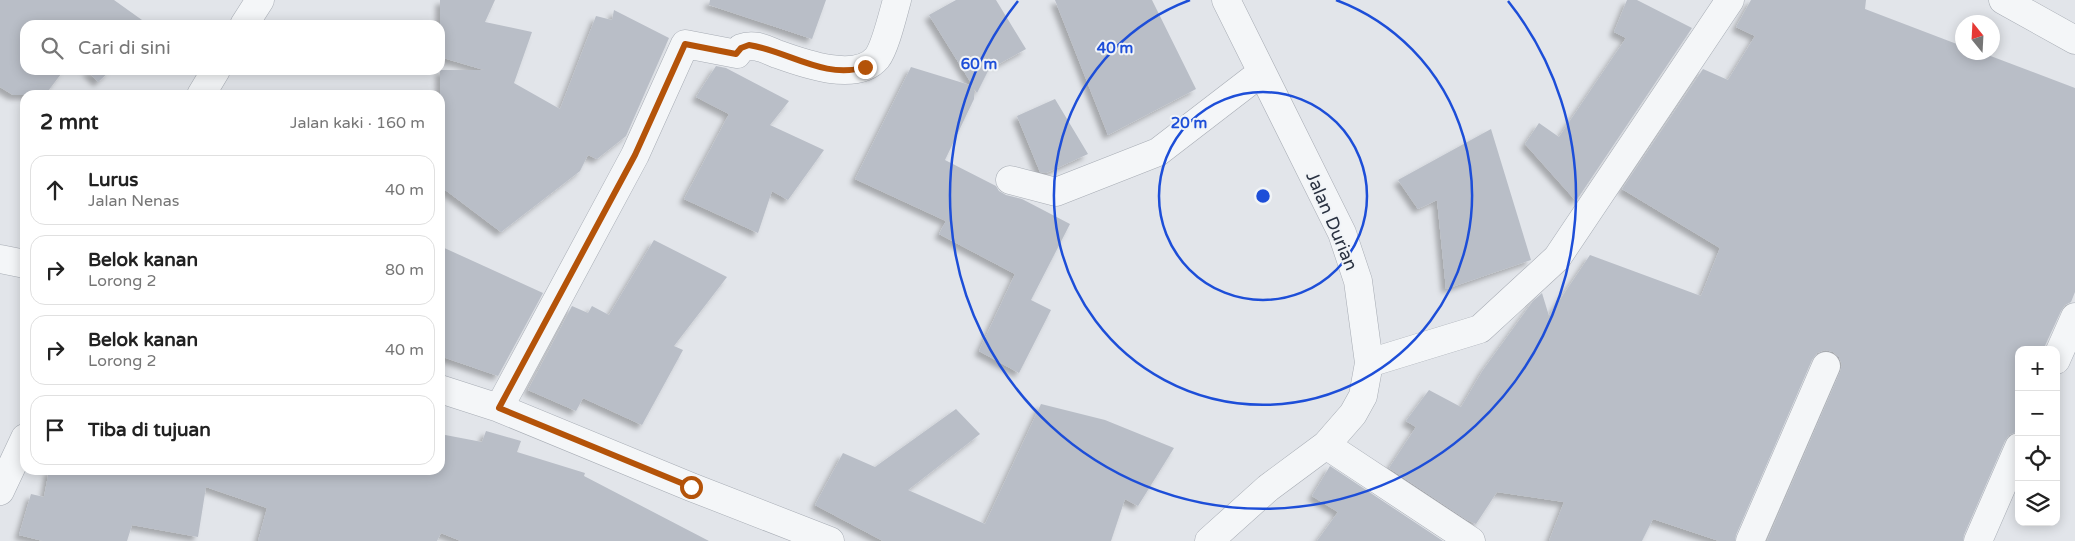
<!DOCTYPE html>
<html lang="id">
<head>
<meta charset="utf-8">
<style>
  :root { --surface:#fff; --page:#f2f2f2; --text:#222; --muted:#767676; --line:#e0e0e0 }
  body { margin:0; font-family:"Varela Round",sans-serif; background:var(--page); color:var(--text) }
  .controls { position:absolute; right:15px; bottom:15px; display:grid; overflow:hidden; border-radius:10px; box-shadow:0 2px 12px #0003 }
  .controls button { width:45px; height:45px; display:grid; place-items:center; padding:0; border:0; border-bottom:1px solid var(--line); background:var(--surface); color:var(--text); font:25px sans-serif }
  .compass { position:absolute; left:1955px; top:15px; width:45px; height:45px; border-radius:50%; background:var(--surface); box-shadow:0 2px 12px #0003; rotate:342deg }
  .stop { position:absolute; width:15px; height:15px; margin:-11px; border:4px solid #b45309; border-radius:50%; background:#fff }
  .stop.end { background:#b45309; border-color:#fff; box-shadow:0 1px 5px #0008 }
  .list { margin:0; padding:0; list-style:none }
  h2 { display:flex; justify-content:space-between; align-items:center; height:65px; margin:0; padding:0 20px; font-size:21px }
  h2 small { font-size:16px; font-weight:400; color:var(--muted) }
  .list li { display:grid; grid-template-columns:32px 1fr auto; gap:15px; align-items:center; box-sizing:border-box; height:70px; margin:0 10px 10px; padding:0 10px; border:1px solid var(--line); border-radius:15px }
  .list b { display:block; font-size:19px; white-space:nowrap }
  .list p { margin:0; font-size:16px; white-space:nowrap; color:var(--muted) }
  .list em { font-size:16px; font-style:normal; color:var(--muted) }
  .icon { flex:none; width:28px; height:28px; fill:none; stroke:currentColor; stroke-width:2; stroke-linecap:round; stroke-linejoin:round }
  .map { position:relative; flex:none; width:2075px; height:541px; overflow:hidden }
  .search { position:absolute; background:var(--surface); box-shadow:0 2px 12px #0003; left:20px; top:20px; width:425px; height:55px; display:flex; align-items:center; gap:12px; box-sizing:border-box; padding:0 18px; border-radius:15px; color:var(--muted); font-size:19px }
  .panel { position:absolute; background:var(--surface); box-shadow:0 2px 12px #0003; left:20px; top:90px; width:425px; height:385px; border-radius:15px }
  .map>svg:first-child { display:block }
  .building { fill:#b9bec7; filter:url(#shadow) }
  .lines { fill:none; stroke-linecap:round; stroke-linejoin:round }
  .minor-casing { stroke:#a7acb4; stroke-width:29 }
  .minor { stroke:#f4f6f8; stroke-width:28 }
  .route { stroke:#b45309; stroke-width:6 }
  .ring { fill:none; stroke:#1d4ed8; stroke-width:2.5 }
  .labels { text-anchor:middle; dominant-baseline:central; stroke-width:4; stroke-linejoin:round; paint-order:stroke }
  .street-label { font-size:18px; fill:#2a3241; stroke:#f1f4f7 }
  .centre { fill:#1d4ed8; stroke:#f1f4f7; stroke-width:2.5 }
  .ring-label { font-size:15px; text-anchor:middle; font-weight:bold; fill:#1d4ed8; stroke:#f1f4f7; stroke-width:4; stroke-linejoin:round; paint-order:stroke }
</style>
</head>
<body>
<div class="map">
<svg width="2075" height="541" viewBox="0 0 2075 541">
  <defs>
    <filter id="shadow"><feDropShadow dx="-4.5" dy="4.5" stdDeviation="2.5" flood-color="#0004"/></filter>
  </defs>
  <rect width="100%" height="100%" fill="#e2e5ea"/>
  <!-- building -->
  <path class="building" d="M 0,0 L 114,0 L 149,25 L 25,25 L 25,70 L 64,70 L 45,95 L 13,95 L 0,87 Z
    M 440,0 L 495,0 L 485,22 L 532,32 L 514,83 L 560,109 L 596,16 L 612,20 L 614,10 L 669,38 L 626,136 L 597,159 L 588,155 L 580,171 L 501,232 L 440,186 L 440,70 L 484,70 L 440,57 Z
    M 710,0 L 826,0 L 812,39 L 709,5 Z
    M 956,0 L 996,0 L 1026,49 L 997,65 L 994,59 L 977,93 L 974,89 L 974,99 L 945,160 L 996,186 L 999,191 L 1006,195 L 1022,199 L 1070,224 L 1031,300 L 1051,310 L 1019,373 L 979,351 L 1015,274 L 939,234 L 946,221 L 855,179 L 911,67 L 973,86 L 929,15 Z
    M 1055,0 L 1152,0 L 1196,89 L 1108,135 Z
    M 1627,0 L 1637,0 L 1692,28 L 1576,201 L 1525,144 L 1539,123 L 1559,137 L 1626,38 L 1614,32 Z
    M 1751,0 L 1866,0 L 1865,9 L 1962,46 L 1962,52 L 1980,52 L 2075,88 L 2075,292 L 2071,302 L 2065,305 L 2061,311 L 2043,350 L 2019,350 L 2019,426 L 2016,432 L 2009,435 L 2005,441 L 1964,535 L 1963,541 L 1767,541 L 1840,372 L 1842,365 L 1839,357 L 1833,352 L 1825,350 L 1817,353 L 1812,360 L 1736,535 L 1735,541 L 1719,541 L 1653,519 L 1642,541 L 1549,541 L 1564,502 L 1497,492 L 1476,524 L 1467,520 L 1389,468 L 1416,427 L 1406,421 L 1429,390 L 1461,407 L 1483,370 L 1533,301 L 1542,293 L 1549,316 L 1590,255 L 1701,296 L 1720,248 L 1622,189 L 1703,69 L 1728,80 L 1755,36 L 1736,27 Z
    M 716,66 L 726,68 L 789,101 L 770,125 L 824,150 L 788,200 L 772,191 L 758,233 L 684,199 L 729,114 L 696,97 Z
    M 86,70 L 111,70 L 98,82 Z
    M 1055,99 L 1088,154 L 1046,173 L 1040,172 L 1017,116 Z
    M 1491,129 L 1531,260 L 1446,289 L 1437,200 L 1418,209 L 1398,180 Z
    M 654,240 L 727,277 L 674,346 L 683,350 L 642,425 L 583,398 L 576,411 L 528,390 L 572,306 L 588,313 L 592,306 L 609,315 Z
    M 440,246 L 543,293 L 498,376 L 440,356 Z
    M 1041,404 L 1105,420 L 1174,448 L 1138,506 L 1125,499 L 1111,541 L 883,541 L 815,505 L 843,453 L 875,467 L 956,409 L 980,434 L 908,490 L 985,524 Z
    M 486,431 L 521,441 L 517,452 L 585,473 L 584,476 L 709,541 L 461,541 L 441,533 L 437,541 L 258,541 L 267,508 L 206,487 L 198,537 L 132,525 L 127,541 L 43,541 L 19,535 L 31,494 L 44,497 L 49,470 L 440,470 L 440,434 L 482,442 Z
    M 1330,466 L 1443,541 L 1317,541 L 1338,512 L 1312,496 Z"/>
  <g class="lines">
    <defs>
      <path id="minor" d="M 2003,0 L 2075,40
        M 244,25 L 260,0
        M 201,95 L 216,70
        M 1010,180 L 1056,192 L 1158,152 L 1262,72
        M 0,259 L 25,264
        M 2056,360 L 2075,317
        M 1369,363 L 1480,329 L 1557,258 L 1730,0
        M 440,389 L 499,408 L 691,487 L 830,541
        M 499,408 L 635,155 L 685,44 L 737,54 L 741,48 C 754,43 765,49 777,54 C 802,63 856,83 877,58 C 885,48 893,14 897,0
        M 1326,445 L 1471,541
        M 0,491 L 25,438
        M 1209,541 L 1268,488 L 1326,445 L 1353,414 L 1363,396 L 1369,363 L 1358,281 L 1342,233 L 1226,0
        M 1750,541 L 1826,366
        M 1978,541 L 2019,447"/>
    </defs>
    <!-- minor casing -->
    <use href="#minor" class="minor-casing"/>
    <!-- minor -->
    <use href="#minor" class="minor"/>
  </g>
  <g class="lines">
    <!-- route -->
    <path class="route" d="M 691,487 L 499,408 L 635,155 L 685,44 L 736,54 L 741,48 L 749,45 C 788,51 825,80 865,67"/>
  </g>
  <!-- distance rings -->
  <g class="ring">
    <circle cx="1263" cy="196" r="104"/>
    <path d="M1336 0A209 209 0 1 1 1190 0"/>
    <path d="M1508 1A313 313 0 1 1 1018 1"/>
  </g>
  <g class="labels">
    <!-- street labels -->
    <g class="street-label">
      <text transform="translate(1332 221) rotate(67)">Jalan Durian</text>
    </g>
  </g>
  <circle cx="1263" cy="196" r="8" class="centre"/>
  <g class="ring-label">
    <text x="1115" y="53">40 m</text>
    <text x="979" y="69">60 m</text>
    <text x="1189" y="128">20 m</text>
  </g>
</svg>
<div class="controls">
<button>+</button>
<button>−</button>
<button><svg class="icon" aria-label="locate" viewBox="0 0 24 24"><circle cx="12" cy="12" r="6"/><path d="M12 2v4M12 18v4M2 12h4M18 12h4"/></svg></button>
<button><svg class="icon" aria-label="layers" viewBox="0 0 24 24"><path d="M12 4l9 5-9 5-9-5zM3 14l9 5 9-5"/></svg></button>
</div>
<svg class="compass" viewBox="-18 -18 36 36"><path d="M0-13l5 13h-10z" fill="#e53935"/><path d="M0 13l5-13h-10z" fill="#767676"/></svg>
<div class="stop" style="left:691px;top:487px"></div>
<div class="stop end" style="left:865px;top:67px"></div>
<div class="search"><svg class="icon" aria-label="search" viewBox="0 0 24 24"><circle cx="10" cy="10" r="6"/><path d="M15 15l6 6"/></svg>Cari di sini</div>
<section class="panel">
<h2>2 mnt<small>Jalan kaki · 160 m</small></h2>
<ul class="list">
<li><svg class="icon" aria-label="ahead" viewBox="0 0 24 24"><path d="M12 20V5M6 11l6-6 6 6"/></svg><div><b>Lurus</b><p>Jalan Nenas</p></div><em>40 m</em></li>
<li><svg class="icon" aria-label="right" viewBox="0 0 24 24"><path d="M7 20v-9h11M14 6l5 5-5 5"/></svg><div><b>Belok kanan</b><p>Lorong 2</p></div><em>80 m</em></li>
<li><svg class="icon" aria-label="right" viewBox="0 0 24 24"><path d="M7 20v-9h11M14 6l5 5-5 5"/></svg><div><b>Belok kanan</b><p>Lorong 2</p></div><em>40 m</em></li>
<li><svg class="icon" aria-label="arrive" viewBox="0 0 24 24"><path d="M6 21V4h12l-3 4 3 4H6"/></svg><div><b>Tiba di tujuan</b></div></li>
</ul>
</section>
</div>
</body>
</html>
